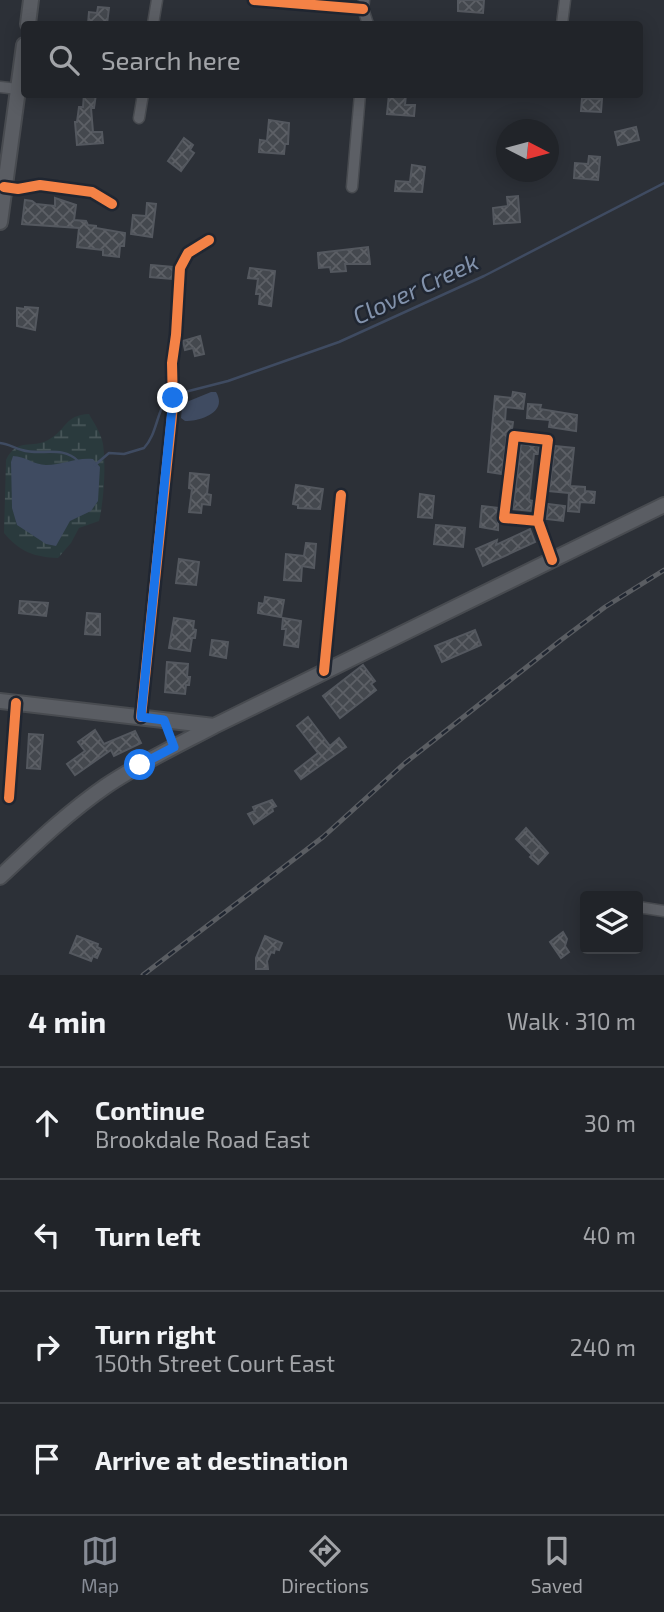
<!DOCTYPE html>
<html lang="en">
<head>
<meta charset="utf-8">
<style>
  :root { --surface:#212429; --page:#2d3035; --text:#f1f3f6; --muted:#a2a4a8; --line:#3e4146; --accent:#868b95 }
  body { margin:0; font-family:"Exo 2",sans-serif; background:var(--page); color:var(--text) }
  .controls { position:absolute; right:21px; bottom:21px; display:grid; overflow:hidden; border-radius:7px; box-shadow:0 4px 18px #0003 }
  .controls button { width:63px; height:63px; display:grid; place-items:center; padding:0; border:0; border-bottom:2px solid var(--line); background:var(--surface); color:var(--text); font:35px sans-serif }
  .compass { position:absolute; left:496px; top:119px; width:63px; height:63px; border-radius:50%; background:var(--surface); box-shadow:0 4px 18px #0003; rotate:96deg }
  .stop { position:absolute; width:21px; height:21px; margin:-16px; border:5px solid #1a73e8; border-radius:50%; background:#fff }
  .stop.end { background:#1a73e8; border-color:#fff; box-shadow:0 2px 7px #0008 }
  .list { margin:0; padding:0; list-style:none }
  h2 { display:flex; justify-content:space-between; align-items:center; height:91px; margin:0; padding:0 28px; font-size:30px }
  h2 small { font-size:23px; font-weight:400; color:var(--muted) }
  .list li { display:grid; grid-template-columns:46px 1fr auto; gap:21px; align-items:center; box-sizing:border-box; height:112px; padding:0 28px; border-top:2px solid var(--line) }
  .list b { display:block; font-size:26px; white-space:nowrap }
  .list p { margin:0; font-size:23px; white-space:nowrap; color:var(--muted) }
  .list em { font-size:23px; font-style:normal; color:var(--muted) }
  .icon { flex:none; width:38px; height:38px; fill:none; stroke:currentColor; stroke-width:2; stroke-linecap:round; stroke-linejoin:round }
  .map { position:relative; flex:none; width:664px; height:975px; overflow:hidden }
  .search { position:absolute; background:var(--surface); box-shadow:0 4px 18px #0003; left:21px; right:21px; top:21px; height:77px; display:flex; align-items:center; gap:18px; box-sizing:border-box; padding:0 24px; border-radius:7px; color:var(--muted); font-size:26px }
  .sheet { height:539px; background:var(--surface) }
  nav { display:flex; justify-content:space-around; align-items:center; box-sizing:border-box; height:98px; border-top:2px solid var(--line); background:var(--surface); font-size:19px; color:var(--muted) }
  nav a { display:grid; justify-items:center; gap:4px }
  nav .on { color:var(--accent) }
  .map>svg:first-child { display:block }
  .wetland { fill:url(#wetland-marsh) }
  .water { fill:#3f4b61 }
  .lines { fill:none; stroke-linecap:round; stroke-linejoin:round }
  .stream { stroke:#3f4b61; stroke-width:2.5 }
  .building { fill:url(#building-cross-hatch); stroke:#54585f; stroke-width:2 }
  .street-casing { stroke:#484b50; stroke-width:13 }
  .secondary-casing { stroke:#484b50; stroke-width:18 }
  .street { stroke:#5c5f65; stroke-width:10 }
  .secondary { stroke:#5a5d63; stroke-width:14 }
  .rail-casing { stroke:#5a5d62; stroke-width:5 }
  .rail { stroke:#202631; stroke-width:2.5; stroke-dasharray:8; stroke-linecap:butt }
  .cycleway-casing { stroke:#202631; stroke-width:15 }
  .cycleway { stroke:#f48246; stroke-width:10 }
  .route { stroke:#1a73e8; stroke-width:9 }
  .labels { text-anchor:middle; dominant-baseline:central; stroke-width:5; stroke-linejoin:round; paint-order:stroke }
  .water-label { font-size:24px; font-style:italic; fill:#8292ab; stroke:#202631 }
</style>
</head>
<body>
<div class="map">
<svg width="664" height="975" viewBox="0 0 664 975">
  <defs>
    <pattern id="wetland-marsh" width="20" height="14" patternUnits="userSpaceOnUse" patternTransform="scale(1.75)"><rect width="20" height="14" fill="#2a3a3d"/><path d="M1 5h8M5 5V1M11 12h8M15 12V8" fill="none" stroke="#475558"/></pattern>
    <pattern id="building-cross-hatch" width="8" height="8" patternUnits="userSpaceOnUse" patternTransform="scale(1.75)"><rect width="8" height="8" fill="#44484e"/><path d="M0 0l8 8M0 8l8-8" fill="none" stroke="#5d6066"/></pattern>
  </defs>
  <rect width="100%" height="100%" fill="#2c3037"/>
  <!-- wetland -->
  <path class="wetland" d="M 89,414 C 94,423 101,433 103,444 C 106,465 104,501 99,521 L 79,528 L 71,543 L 58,558 C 34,557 20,552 4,533 L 6,460 C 17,437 32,449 48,440 C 67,430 64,415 89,414 Z"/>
  <!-- water -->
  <path class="water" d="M 211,392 L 216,392 C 228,412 201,421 185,421 L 181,418 L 182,407 L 189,401 Z
    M 13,456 C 25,456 34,465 46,465 C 63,465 76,457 93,459 L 100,467 L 98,501 L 91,511 L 70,521 L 56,546 L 46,544 L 17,525 L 12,508 L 11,462 Z"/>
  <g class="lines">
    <!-- stream -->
    <path class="stream" d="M 177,394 L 228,381 L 339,342 L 484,276 L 664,183
      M 0,443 C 9,444 14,448 22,450 C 40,456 63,445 78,461
      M 95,465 L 109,453 L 124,454 L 144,448 C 158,433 156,410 170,395"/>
  </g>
  <!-- building -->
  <path class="building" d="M 458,0 L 484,0 L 483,13 L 458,11 Z
    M 98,7 L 109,8 L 107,24 L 88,24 L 89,12 L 97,13 Z
    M 84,94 L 96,94 L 94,108 L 91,108 L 93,132 L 102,132 L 103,143 L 77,145 L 75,122 L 77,122 L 79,107 L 83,107 Z
    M 389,94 L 406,94 L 405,105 L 415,105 L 414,116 L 387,114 Z
    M 582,98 L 602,99 L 601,112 L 581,111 Z
    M 269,120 L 289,123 L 288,144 L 285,144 L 284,154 L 259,152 L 260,140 L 267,141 Z
    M 636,127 L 639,140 L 618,145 L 615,132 Z
    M 184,138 L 193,145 L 190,150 L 194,153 L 181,171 L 168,161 Z
    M 589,156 L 600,157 L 598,180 L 574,178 L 575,163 L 588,164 Z
    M 412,165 L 425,167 L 422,192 L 395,191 L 396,181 L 410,182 Z
    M 518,196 L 520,222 L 494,224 L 493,208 L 508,206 L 507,197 Z
    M 55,198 L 76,205 L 74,220 L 86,221 L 88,225 L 96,226 L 96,228 L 125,233 L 124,246 L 120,246 L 119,257 L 103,255 L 103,250 L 77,247 L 79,228 L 22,224 L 25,200 L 32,201 L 36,204 L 55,206 Z
    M 147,203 L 156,204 L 152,237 L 131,234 L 133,215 L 146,216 Z
    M 368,247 L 370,264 L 345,264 L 346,271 L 331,272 L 330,267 L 319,268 L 318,253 Z
    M 151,265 L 173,267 L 172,279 L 150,277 Z
    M 250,268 L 275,271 L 271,306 L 259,304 L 260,294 L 256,294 L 258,279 L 248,278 Z
    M 25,307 L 38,308 L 35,330 L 17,326 L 17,308 L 25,309 Z
    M 200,336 L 204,354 L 195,356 L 193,348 L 185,350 L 183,341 Z
    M 513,392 L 525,394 L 523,409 L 506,407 L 505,421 L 513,422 L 512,429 L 507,435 L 502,474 L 488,472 L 495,396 L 512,398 Z
    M 528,404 L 541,405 L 540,409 L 577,415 L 576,431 L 549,427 L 550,420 L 527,418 Z
    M 521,444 L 539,446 L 538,454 L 534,454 L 529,500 L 533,501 L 531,511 L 513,509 Z
    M 555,446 L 574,448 L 570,486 L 585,487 L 585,491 L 595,492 L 594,503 L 580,502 L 579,512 L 568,511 L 569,493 L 549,491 Z
    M 190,473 L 209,475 L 207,494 L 211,495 L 210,505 L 202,504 L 201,513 L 189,512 L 192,489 L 189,488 Z
    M 296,485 L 323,489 L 320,509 L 298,508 L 298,505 L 293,504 Z
    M 420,494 L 434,496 L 432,518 L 418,517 Z
    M 548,504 L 565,506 L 563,521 L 546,519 Z
    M 482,506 L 498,508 L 498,530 L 480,527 Z
    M 436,525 L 465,528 L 463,547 L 434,544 Z
    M 530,529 L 535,542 L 483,566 L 476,549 L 497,540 L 496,545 Z
    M 306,543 L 316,544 L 314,568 L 302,566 L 301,581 L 284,580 L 286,554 L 304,556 Z
    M 179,559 L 199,562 L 196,585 L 176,583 Z
    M 265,597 L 284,600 L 281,617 L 258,613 L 259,603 L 264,604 Z
    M 20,601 L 48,603 L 46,616 L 19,613 Z
    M 87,613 L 100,614 L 100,635 L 85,634 Z
    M 174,618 L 194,621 L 193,629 L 196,630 L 195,638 L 192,638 L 190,651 L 169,648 Z
    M 283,618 L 301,621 L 298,647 L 284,645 L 286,629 L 282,629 Z
    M 475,630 L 481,645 L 442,662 L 435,646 Z
    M 212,640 L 228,642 L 226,658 L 210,655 Z
    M 167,662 L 188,664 L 187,677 L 190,677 L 189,685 L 186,685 L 185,694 L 165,692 Z
    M 363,665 L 375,681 L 371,684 L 376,690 L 340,718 L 323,696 Z
    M 308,717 L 330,746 L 339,738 L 346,747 L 301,779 L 295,771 L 318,753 L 297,726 Z
    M 95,730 L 104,744 L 135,731 L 141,743 L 114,756 L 111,750 L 75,775 L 67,764 L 85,751 L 78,742 Z
    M 29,734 L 43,735 L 40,769 L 27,768 Z
    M 272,800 L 276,806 L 272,808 L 273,811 L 254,824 L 248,814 L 255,811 L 253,807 Z
    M 526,828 L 548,853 L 538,864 L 530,857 L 532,855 L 516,839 Z
    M 563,932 L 567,939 L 565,946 L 569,952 L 561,958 L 550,942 Z
    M 77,936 L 98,944 L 97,947 L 101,949 L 97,958 L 93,956 L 91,961 L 70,953 Z
    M 265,936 L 282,943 L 279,950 L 275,949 L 274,953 L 271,952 L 267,961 L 268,969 L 256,969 L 256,958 Z"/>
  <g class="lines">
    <defs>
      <path id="street" d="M 254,0 L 363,9
        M 364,0 L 363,9 L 368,24
        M 153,24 L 157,0
        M 562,24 L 565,0
        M 0,87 L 18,89
        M 139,118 L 143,94
        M 4,187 L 18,189 L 40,185 L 92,192 L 112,204
        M 352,187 L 360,94
        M 538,521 L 504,518 L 514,436 L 548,440 L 538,521 L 552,560
        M 324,671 L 341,495
        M 141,717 L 173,406 L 172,363 L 176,335 L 180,268 L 188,253 L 209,240
        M 9,798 L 16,703
        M 638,907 L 664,911"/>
      <path id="secondary" d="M 28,24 L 31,0
        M 0,222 L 24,45
        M 0,701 L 214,726
        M 0,877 C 34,845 67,813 106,786 C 140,763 178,745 214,726 L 664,505"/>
    </defs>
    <!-- street casing -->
    <use href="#street" class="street-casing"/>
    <!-- secondary casing -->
    <use href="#secondary" class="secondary-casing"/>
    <!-- street -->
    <use href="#street" class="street"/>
    <!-- secondary -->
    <use href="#secondary" class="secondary"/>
    <defs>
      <path id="rail" d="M 143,975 L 323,837 L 405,763 L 561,640 L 605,607 L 664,570"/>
    </defs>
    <!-- rail casing -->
    <use href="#rail" class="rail-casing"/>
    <!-- rail -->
    <use href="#rail" class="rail"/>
    <defs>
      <path id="cycleway" d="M 254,0 L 363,9
        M 4,187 L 18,189 L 40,185 L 92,192 L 112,204
        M 538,521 L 504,518 L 514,436 L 548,440 L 538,521 L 552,560
        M 324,671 L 341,495
        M 141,717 L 173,406 L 172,363 L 176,335 L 180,268 L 188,253 L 209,240
        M 9,798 L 16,703"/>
    </defs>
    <!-- cycleway casing -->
    <use href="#cycleway" class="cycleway-casing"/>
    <!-- cycleway -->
    <use href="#cycleway" class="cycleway"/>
  </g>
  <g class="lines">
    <!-- route -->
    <path class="route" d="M 140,765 L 174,747 L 164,720 L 141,717 L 173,398"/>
  </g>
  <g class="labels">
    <!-- water labels -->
    <g class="water-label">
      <text transform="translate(415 288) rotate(-25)">Clover Creek</text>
    </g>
  </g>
</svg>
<div class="controls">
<button><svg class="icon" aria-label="layers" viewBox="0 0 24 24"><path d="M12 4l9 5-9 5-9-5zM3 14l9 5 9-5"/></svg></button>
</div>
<svg class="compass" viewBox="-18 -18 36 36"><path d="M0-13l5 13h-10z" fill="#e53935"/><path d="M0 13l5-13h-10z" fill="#a2a4a8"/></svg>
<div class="stop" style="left:140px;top:765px"></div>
<div class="stop end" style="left:173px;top:398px"></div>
<div class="search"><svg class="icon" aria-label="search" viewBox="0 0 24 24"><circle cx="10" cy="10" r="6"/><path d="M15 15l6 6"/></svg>Search here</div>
</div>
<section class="sheet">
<h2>4 min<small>Walk · 310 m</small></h2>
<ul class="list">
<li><svg class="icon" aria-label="ahead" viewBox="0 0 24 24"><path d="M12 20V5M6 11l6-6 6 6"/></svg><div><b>Continue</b><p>Brookdale Road East</p></div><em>30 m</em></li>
<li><svg class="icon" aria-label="left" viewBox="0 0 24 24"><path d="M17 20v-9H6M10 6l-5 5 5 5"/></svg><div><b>Turn left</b></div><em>40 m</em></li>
<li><svg class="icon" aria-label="right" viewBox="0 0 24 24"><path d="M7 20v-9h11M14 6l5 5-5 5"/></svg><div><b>Turn right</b><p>150th Street Court East</p></div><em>240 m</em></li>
<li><svg class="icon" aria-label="arrive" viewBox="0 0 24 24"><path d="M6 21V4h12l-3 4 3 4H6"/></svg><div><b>Arrive at destination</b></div></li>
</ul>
</section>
<nav>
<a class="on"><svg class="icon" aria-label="map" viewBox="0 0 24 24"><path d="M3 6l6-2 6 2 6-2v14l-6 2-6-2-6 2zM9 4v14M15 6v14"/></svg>Map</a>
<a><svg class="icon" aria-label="directions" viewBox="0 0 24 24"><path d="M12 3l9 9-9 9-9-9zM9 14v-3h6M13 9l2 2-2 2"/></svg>Directions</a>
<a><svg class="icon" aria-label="saved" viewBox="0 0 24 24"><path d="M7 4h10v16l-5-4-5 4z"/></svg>Saved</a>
</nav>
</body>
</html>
